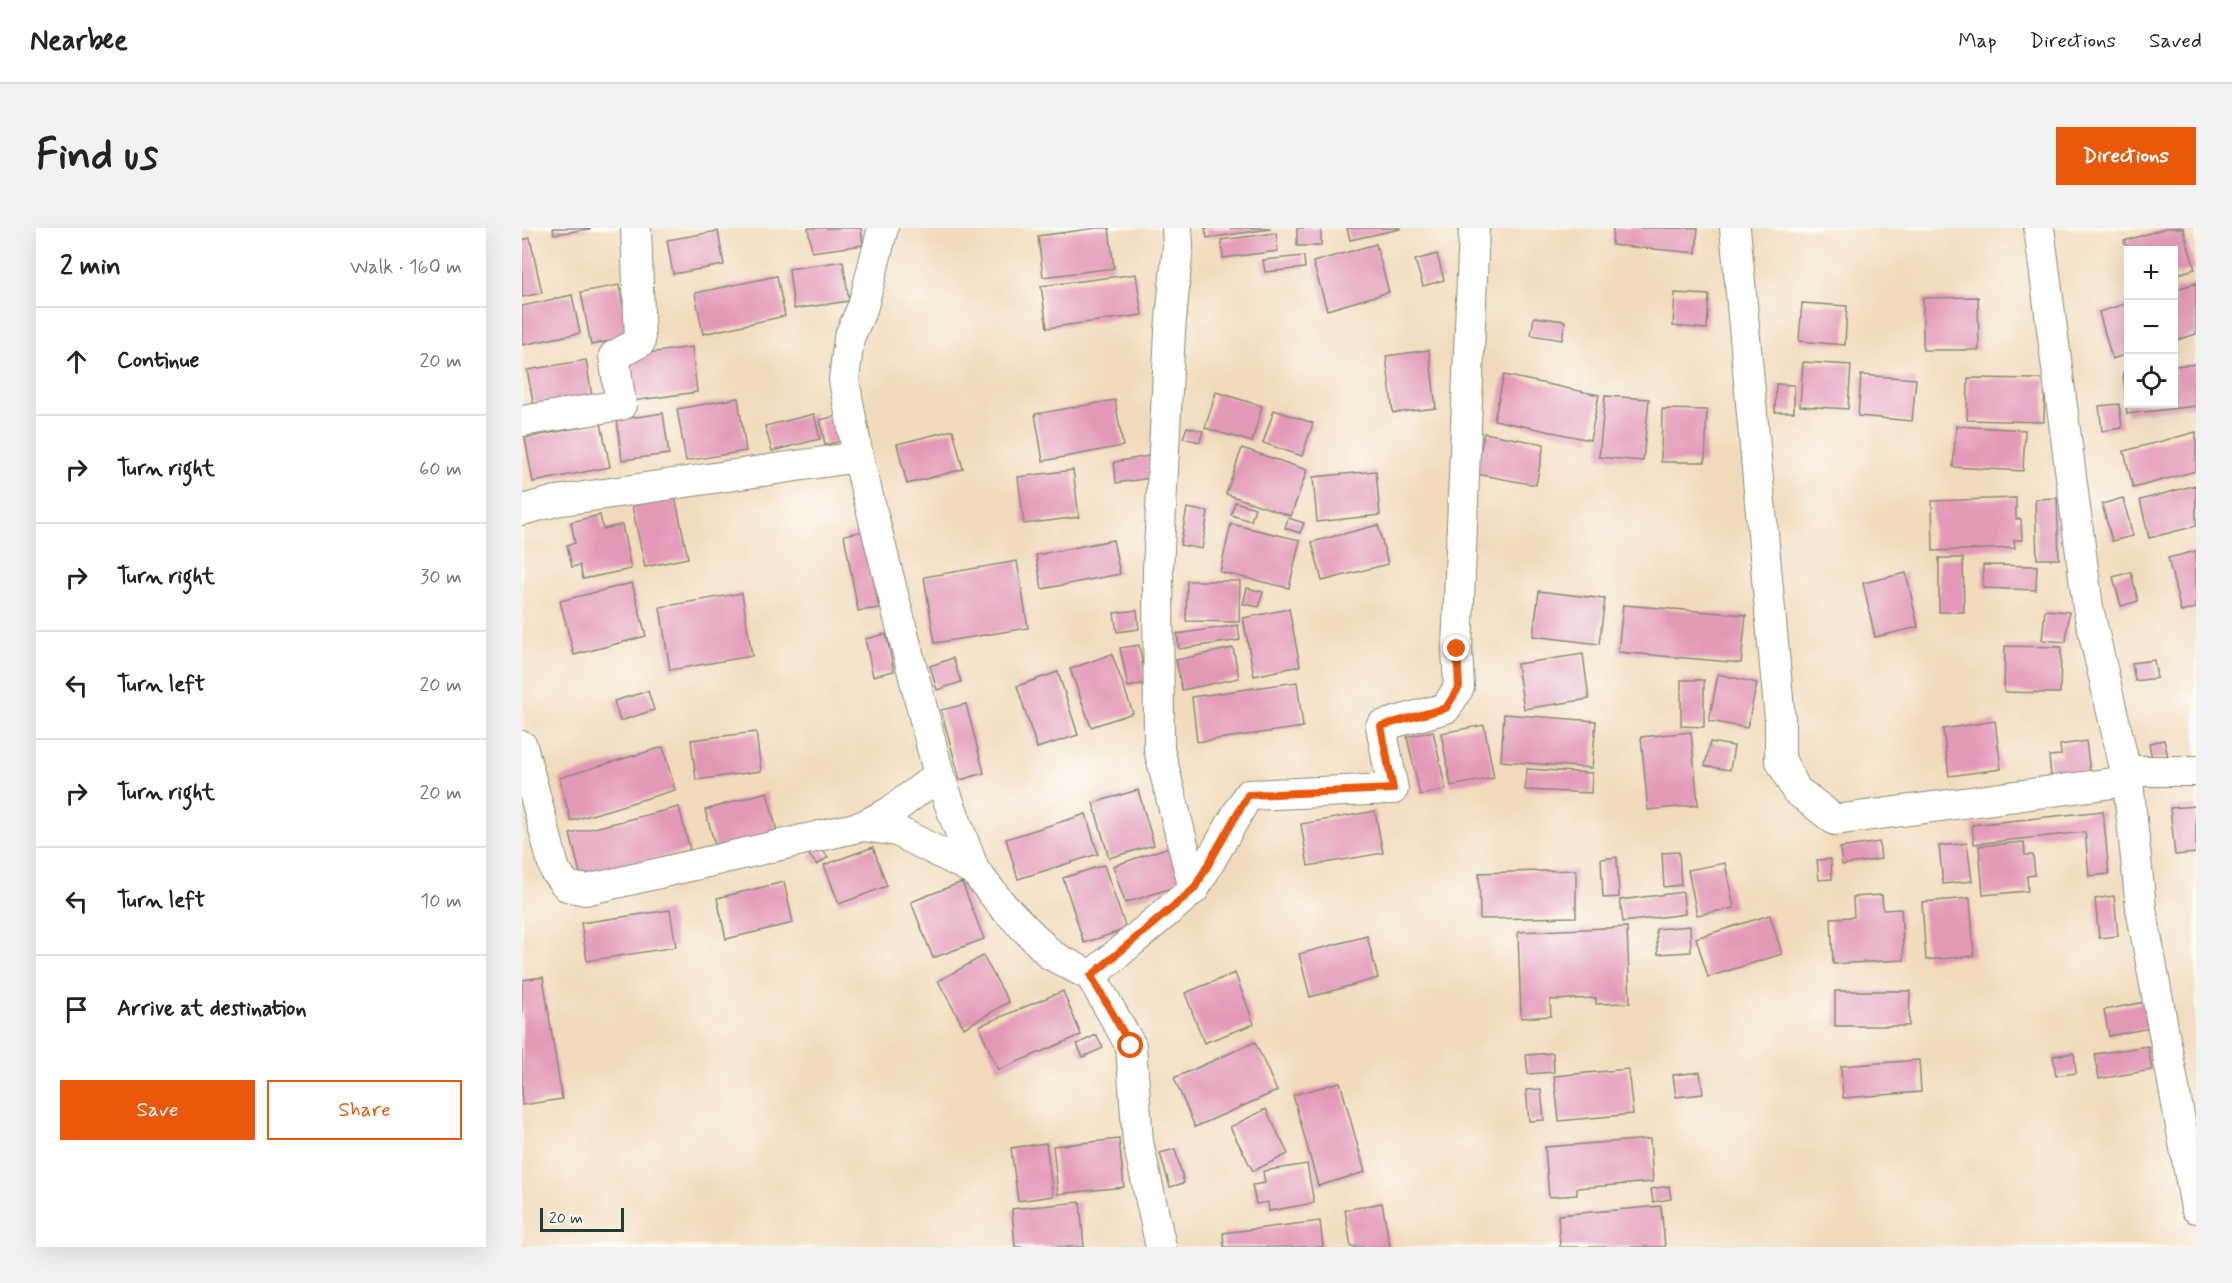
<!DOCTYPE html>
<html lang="en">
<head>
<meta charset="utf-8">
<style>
  :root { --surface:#fff; --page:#f2f2f2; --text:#222; --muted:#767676; --line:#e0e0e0; --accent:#ea580c }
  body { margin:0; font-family:Mynerve,sans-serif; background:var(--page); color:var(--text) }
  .controls { position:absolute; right:18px; top:18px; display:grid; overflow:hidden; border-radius:0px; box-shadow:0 6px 24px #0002 }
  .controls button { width:54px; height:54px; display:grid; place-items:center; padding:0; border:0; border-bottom:2px solid var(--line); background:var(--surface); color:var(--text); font:30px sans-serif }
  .scale { position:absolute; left:18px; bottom:15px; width:84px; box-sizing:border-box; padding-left:6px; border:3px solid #1f3d34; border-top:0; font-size:16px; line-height:21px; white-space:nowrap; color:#1f3d34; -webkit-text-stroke:4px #fdfcf7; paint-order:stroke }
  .stop { position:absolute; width:18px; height:18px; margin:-14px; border:4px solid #ea580c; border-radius:50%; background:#fff }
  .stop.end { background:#ea580c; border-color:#fff; box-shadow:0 2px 6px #0008 }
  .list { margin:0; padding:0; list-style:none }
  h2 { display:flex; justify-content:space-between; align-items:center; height:78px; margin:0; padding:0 24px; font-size:26px }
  h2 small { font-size:20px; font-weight:400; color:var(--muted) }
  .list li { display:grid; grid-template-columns:39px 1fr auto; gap:18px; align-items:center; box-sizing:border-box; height:108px; padding:0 24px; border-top:2px solid var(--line) }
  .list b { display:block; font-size:22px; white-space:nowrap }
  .list em { font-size:20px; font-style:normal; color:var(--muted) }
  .actions { display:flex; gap:12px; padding:18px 24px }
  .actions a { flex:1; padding:14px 0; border:2px solid var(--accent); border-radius:0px; text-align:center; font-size:21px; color:var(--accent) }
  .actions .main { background:var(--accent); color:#fff }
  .icon { flex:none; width:33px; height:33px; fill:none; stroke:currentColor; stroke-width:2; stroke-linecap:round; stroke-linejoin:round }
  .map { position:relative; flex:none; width:1674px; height:1019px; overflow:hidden; border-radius:0px }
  header { display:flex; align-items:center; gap:36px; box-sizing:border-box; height:84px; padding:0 30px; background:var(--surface); border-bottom:2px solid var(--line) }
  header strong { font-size:28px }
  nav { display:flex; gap:33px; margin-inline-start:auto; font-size:21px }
  .intro { display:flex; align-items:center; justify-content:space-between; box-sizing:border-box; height:144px; padding:0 36px }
  h1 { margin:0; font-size:42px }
  .button { padding:15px 27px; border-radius:0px; background:var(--accent); color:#fff; font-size:21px; font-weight:700 }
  main { display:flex; gap:36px; padding:0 36px }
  aside { flex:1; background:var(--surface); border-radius:0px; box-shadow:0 6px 24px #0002 }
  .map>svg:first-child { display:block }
  .building { fill:#e398b8 }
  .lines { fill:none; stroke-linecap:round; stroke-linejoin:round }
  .street-casing { stroke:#888c78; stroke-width:32 }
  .street { stroke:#fff; stroke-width:30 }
  .route { stroke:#ea580c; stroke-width:8 }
</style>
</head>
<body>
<header>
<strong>Nearbee</strong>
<nav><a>Map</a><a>Directions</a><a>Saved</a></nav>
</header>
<div class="intro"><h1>Find us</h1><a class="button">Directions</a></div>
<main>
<aside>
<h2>2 min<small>Walk · 160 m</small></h2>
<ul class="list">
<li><svg class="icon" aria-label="ahead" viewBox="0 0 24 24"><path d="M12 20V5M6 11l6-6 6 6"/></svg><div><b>Continue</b></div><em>20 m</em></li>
<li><svg class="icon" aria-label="right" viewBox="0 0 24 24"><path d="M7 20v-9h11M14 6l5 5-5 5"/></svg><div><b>Turn right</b></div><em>60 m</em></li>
<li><svg class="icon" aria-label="right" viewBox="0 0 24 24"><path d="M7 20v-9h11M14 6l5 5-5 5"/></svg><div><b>Turn right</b></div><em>30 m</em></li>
<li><svg class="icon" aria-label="left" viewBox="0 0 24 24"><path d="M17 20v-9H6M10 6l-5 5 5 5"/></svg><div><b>Turn left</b></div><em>20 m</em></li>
<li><svg class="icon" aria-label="right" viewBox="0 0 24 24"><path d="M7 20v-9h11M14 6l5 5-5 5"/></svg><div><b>Turn right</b></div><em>20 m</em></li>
<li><svg class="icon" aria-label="left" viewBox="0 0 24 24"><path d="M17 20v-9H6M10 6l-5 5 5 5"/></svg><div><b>Turn left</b></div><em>10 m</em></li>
<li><svg class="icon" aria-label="arrive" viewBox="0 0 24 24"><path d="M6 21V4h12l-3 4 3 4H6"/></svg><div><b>Arrive at destination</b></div></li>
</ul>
<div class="actions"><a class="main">Save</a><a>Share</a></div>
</aside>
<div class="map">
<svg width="1674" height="1019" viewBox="0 0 1674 1019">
  <rect width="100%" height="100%" fill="#fdfcf7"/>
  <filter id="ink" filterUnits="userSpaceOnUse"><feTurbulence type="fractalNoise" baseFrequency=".0167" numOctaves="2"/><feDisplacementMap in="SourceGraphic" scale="12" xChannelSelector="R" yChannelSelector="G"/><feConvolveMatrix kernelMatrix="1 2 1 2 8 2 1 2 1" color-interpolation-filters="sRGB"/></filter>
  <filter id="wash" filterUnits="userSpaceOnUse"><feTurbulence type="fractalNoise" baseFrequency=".008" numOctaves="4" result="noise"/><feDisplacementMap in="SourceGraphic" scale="24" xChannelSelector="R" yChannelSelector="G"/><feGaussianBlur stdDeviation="1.35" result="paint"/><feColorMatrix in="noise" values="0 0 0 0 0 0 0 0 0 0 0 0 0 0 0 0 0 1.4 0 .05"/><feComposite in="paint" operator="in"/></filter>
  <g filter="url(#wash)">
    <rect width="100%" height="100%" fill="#f2dbbc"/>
    <g id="blocks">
      <!-- building -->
      <path class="building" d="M 31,0 L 68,0 L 68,1 L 32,6 Z
        M 286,0 L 339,0 L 341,17 L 290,24 Z
        M 575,0 L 587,0 L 592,40 L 521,49 L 516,8 Z
        M 683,0 L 748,0 L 748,1 L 685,10 Z
        M 775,0 L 799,0 L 799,18 L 775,18 Z
        M 825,0 L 878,0 L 878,1 L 828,12 Z
        M 1091,0 L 1176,0 L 1174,25 L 1090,17 Z
        M 1644,0 L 1661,0 L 1673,41 L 1652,47 L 1652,22 L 1605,22 L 1602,13 Z
        M 196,3 L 202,37 L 151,46 L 145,12 Z
        M 754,5 L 756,23 L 701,30 L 699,12 Z
        M 8,10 L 20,65 L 0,69 L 0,12 Z
        M 854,16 L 867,64 L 805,82 L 791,34 Z
        M 915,26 L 922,52 L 901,58 L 893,32 Z
        M 782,28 L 783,40 L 743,44 L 741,32 Z
        M 321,33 L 327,73 L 272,81 L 267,41 Z
        M 614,46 L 620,87 L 525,100 L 519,58 Z
        M 255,48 L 263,88 L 181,106 L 173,65 Z
        M 1674,55 L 1674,106 L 1652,113 L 1652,62 Z
        M 97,57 L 107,109 L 69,117 L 59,64 Z
        M 1153,65 L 1187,67 L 1185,101 L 1151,98 Z
        M 50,67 L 58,105 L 0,117 L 0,78 Z
        M 1456,69 L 1457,122 L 1401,122 L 1401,70 Z
        M 1280,75 L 1325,78 L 1323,117 L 1277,113 Z
        M 1606,75 L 1606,126 L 1590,131 L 1577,84 Z
        M 1012,89 L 1043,93 L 1040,112 L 1009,107 Z
        M 170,119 L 175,164 L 110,173 L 104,128 Z
        M 907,122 L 914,180 L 871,185 L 864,128 Z
        M 64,132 L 70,169 L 12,179 L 5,142 Z
        M 1281,134 L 1329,137 L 1326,181 L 1278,178 Z
        M 1674,136 L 1674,178 L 1605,186 L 1601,144 L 1606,143 L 1606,176 L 1652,176 L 1652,138 Z
        M 982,147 L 1077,167 L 1068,212 L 972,192 Z
        M 1339,147 L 1394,151 L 1390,193 L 1336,188 Z
        M 1446,150 L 1523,151 L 1522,194 L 1445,192 Z
        M 1254,156 L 1272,157 L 1272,184 L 1253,184 Z
        M 694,164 L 740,178 L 730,214 L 683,200 Z
        M 1083,168 L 1127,171 L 1121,233 L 1077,229 Z
        M 216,170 L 224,223 L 164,233 L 155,181 Z
        M 593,172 L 601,218 L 521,233 L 513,186 Z
        M 1597,176 L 1600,200 L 1580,203 L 1577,178 Z
        M 1140,181 L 1185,182 L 1183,234 L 1139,234 Z
        M 752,182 L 791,195 L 780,228 L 741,215 Z
        M 141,185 L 147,226 L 100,232 L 95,192 Z
        M 292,186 L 298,211 L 250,223 L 243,198 Z
        M 318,187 L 324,212 L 303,217 L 298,192 Z
        M 79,195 L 88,239 L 11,254 L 3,210 Z
        M 1434,198 L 1503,202 L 1501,243 L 1431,239 Z
        M 665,199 L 681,203 L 678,214 L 661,210 Z
        M 431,202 L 441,241 L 385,256 L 375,216 Z
        M 1674,204 L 1674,243 L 1611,260 L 1602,223 Z
        M 962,205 L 1022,216 L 1014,257 L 954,246 Z
        M 720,220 L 785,242 L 769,288 L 704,266 Z
        M 626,228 L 629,250 L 594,255 L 592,234 Z
        M 551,242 L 557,289 L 502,296 L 496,249 Z
        M 854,243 L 858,287 L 795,294 L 791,249 Z
        M 1674,257 L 1674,298 L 1627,310 L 1618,272 Z
        M 153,268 L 166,330 L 123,339 L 110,278 Z
        M 1494,270 L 1494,291 L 1499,291 L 1500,312 L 1492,312 L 1493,320 L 1411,323 L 1410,273 Z
        M 1535,270 L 1537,331 L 1515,331 L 1513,271 Z
        M 1601,270 L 1611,308 L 1590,313 L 1580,276 Z
        M 713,274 L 733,280 L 729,293 L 709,287 Z
        M 665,280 L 686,284 L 680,321 L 658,317 Z
        M 78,287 L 81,301 L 100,297 L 109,341 L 61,351 L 58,337 L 50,339 L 45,317 L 53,315 L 49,294 Z
        M 766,290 L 782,295 L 778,305 L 763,300 Z
        M 709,296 L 778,312 L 767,360 L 698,344 Z
        M 856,297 L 866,336 L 800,353 L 790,314 Z
        M 343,303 L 357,380 L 336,383 L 322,307 Z
        M 591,312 L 598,346 L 520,361 L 514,327 Z
        M 1674,323 L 1674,380 L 1659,384 L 1646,330 Z
        M 1417,330 L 1441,330 L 1442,384 L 1417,384 Z
        M 495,333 L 506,400 L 413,415 L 402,349 Z
        M 1461,337 L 1515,338 L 1514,362 L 1461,360 Z
        M 1609,344 L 1616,373 L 1599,378 L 1591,349 Z
        M 1384,345 L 1396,399 L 1353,409 L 1341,355 Z
        M 665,353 L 718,353 L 717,394 L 664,393 Z
        M 110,355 L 124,408 L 52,427 L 38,373 Z
        M 725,360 L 741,364 L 737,379 L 721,376 Z
        M 1017,363 L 1083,371 L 1077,416 L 1011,408 Z
        M 220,365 L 230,428 L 148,442 L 138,379 Z
        M 1101,377 L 1224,387 L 1219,435 L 1096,424 Z
        M 767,381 L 778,438 L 732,448 L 721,390 Z
        M 615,382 L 617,401 L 595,404 L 592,385 Z
        M 1523,382 L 1547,384 L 1544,414 L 1520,412 Z
        M 716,397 L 718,412 L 657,421 L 655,406 Z
        M 364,406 L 372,443 L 351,448 L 343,411 Z
        M 617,417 L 624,455 L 606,459 L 598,420 Z
        M 1483,418 L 1539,419 L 1538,465 L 1482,464 Z
        M 711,420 L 717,450 L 660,462 L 654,432 Z
        M 590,426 L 611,485 L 569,499 L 548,441 Z
        M 1061,426 L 1067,471 L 1002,481 L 995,436 Z
        M 431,430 L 439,454 L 415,462 L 408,438 Z
        M 1632,432 L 1635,450 L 1613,453 L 1610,435 Z
        M 536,444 L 556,507 L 515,520 L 495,458 Z
        M 1196,446 L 1235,455 L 1225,500 L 1187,493 Z
        M 1159,452 L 1182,452 L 1182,499 L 1159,498 Z
        M 775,454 L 781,499 L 675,514 L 670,469 Z
        M 126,463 L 132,482 L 98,493 L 92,473 Z
        M 444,476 L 462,545 L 438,552 L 419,482 Z
        M 982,486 L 1074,493 L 1070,540 L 979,533 Z
        M 1473,493 L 1479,541 L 1427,548 L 1421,501 Z
        M 962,497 L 972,550 L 929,558 L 919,505 Z
        M 911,503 L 924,562 L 898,567 L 885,509 Z
        M 234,504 L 239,543 L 174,552 L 169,512 Z
        M 1169,504 L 1176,577 L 1126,582 L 1119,509 Z
        M 1642,512 L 1646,529 L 1630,532 L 1627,515 Z
        M 1564,513 L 1568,544 L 1529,549 L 1527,528 L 1539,527 L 1538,517 Z
        M 1188,514 L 1212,518 L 1208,542 L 1183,538 Z
        M 141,519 L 153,562 L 49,593 L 37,550 Z
        M 1005,541 L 1070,545 L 1069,565 L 1003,562 Z
        M 616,562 L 632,617 L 587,630 L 571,575 Z
        M 245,564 L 256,607 L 195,624 L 183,582 Z
        M 1674,578 L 1674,625 L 1653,627 L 1648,580 Z
        M 157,579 L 168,622 L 59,649 L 48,606 Z
        M 853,583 L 861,625 L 786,638 L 779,596 Z
        M 1581,583 L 1587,646 L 1567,648 L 1563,604 L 1452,616 L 1450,597 Z
        M 564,586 L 576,626 L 496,651 L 484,611 Z
        M 1357,614 L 1359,631 L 1320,637 L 1318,620 Z
        M 1502,614 L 1503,627 L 1511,627 L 1513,647 L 1505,648 L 1506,663 L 1461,667 L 1457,618 Z
        M 1445,615 L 1450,653 L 1421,656 L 1417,618 Z
        M 650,618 L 662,656 L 603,675 L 591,638 Z
        M 298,619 L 306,629 L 295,637 L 287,627 Z
        M 351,619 L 365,658 L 317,676 L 302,637 Z
        M 1157,624 L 1159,657 L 1142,659 L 1140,625 Z
        M 1095,629 L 1097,669 L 1081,670 L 1079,631 Z
        M 1309,631 L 1310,651 L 1297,652 L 1295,632 Z
        M 1203,635 L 1212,680 L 1175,687 L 1166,642 Z
        M 582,637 L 604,701 L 562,715 L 541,650 Z
        M 1054,642 L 1054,689 L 958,691 L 957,645 Z
        M 262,654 L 271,695 L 204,711 L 195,670 Z
        M 440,654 L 462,711 L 411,730 L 389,674 Z
        M 1161,664 L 1163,686 L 1101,694 L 1098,672 Z
        M 1360,667 L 1361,682 L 1379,681 L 1382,732 L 1311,736 L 1309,690 L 1332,689 L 1331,669 Z
        M 1592,668 L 1596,708 L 1577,710 L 1573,671 Z
        M 1448,670 L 1452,728 L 1404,732 L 1400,674 Z
        M 148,682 L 154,719 L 65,733 L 59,695 Z
        M 1248,687 L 1260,726 L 1186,749 L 1174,710 Z
        M 1168,698 L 1169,724 L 1136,726 L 1134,701 Z
        M 1105,699 L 1108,775 L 1074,776 L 1074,770 L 1028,772 L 1029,788 L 999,790 L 996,704 Z
        M 845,708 L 856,750 L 788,769 L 777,726 Z
        M 461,728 L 487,774 L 442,800 L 416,753 Z
        M 713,745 L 732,796 L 682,815 L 663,765 Z
        M 21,749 L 40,871 L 0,877 L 0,752 Z
        M 541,763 L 559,807 L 476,842 L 457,798 Z
        M 1313,763 L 1388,763 L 1387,798 L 1313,798 Z
        M 1623,774 L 1627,800 L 1587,808 L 1582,782 Z
        M 574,807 L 581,820 L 561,829 L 555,816 Z
        M 733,814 L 755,863 L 673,899 L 652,850 Z
        M 1626,818 L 1630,842 L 1577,851 L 1573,826 Z
        M 1031,825 L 1032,844 L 1006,846 L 1004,827 Z
        M 1552,825 L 1554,845 L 1534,848 L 1531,828 Z
        M 1397,832 L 1399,864 L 1321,870 L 1319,838 Z
        M 1106,841 L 1111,886 L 1037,893 L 1032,848 Z
        M 1178,844 L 1181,866 L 1154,869 L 1151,847 Z
        M 818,854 L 843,944 L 796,958 L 771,867 Z
        M 1019,861 L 1022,892 L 1007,893 L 1004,862 Z
        M 744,881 L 766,926 L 731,943 L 708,899 Z
        M 597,911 L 602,959 L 536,966 L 531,918 Z
        M 1128,911 L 1131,954 L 1055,960 L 1055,967 L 1027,969 L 1023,919 Z
        M 524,915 L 531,968 L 496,973 L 489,920 Z
        M 653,921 L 662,955 L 648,959 L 638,925 Z
        M 785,936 L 792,975 L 747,983 L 746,974 L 734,976 L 730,957 L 743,955 L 741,943 Z
        M 1147,958 L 1149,971 L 1131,974 L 1129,961 Z
        M 558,974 L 562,1019 L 493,1019 L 490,981 Z
        M 860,975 L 868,1019 L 829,1019 L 823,982 Z
        M 1139,978 L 1143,1019 L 1038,1019 L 1036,987 Z
        M 798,993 L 801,1019 L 702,1019 L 701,1005 Z"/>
    </g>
  </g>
  <g filter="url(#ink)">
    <use href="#blocks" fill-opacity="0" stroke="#888c78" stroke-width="1.5"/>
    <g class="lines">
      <defs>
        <path id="street" d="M 361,0 L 341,78 L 327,110 L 322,152 L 336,229 L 417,547 L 452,642 L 480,677 L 529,727 L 569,748 L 609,818 L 616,914 L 639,1019
          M 655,0 L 656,17 L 648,103 L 636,341 L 637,521 L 672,661
          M 1213,0 L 1258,492 L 1258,531 L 1274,562 L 1313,592 L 1606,553
          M 1517,0 L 1566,380 L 1606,553 L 1619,680 L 1674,980
          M 0,193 L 99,177 L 92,128 L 118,114 L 114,0
          M 0,282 L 34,273 L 336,229
          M 0,518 L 33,643 L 45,658 L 64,662 L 341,598 L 368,584 L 417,547
          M 1604,543 L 1674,543
          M 341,598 L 375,603 L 452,642
          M 569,748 L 672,661 L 726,567 L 871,561 L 859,498 L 924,480 L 937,459 L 935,421 L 952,0"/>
      </defs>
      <!-- street casing -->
      <use href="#street" class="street-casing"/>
      <!-- street -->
      <use href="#street" class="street"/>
    </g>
  </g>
  <g class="lines" filter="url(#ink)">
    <!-- route -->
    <path class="route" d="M 609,818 L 569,748 L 672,661 L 726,567 L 871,561 L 859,498 L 924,480 L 937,459 L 935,421"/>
  </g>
</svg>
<div class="controls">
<button>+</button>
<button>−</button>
<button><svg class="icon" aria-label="locate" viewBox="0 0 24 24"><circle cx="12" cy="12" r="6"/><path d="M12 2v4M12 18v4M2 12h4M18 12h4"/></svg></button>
</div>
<div class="scale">20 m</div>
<div class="stop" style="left:609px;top:818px"></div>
<div class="stop end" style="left:935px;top:421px"></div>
</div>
</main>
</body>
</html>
